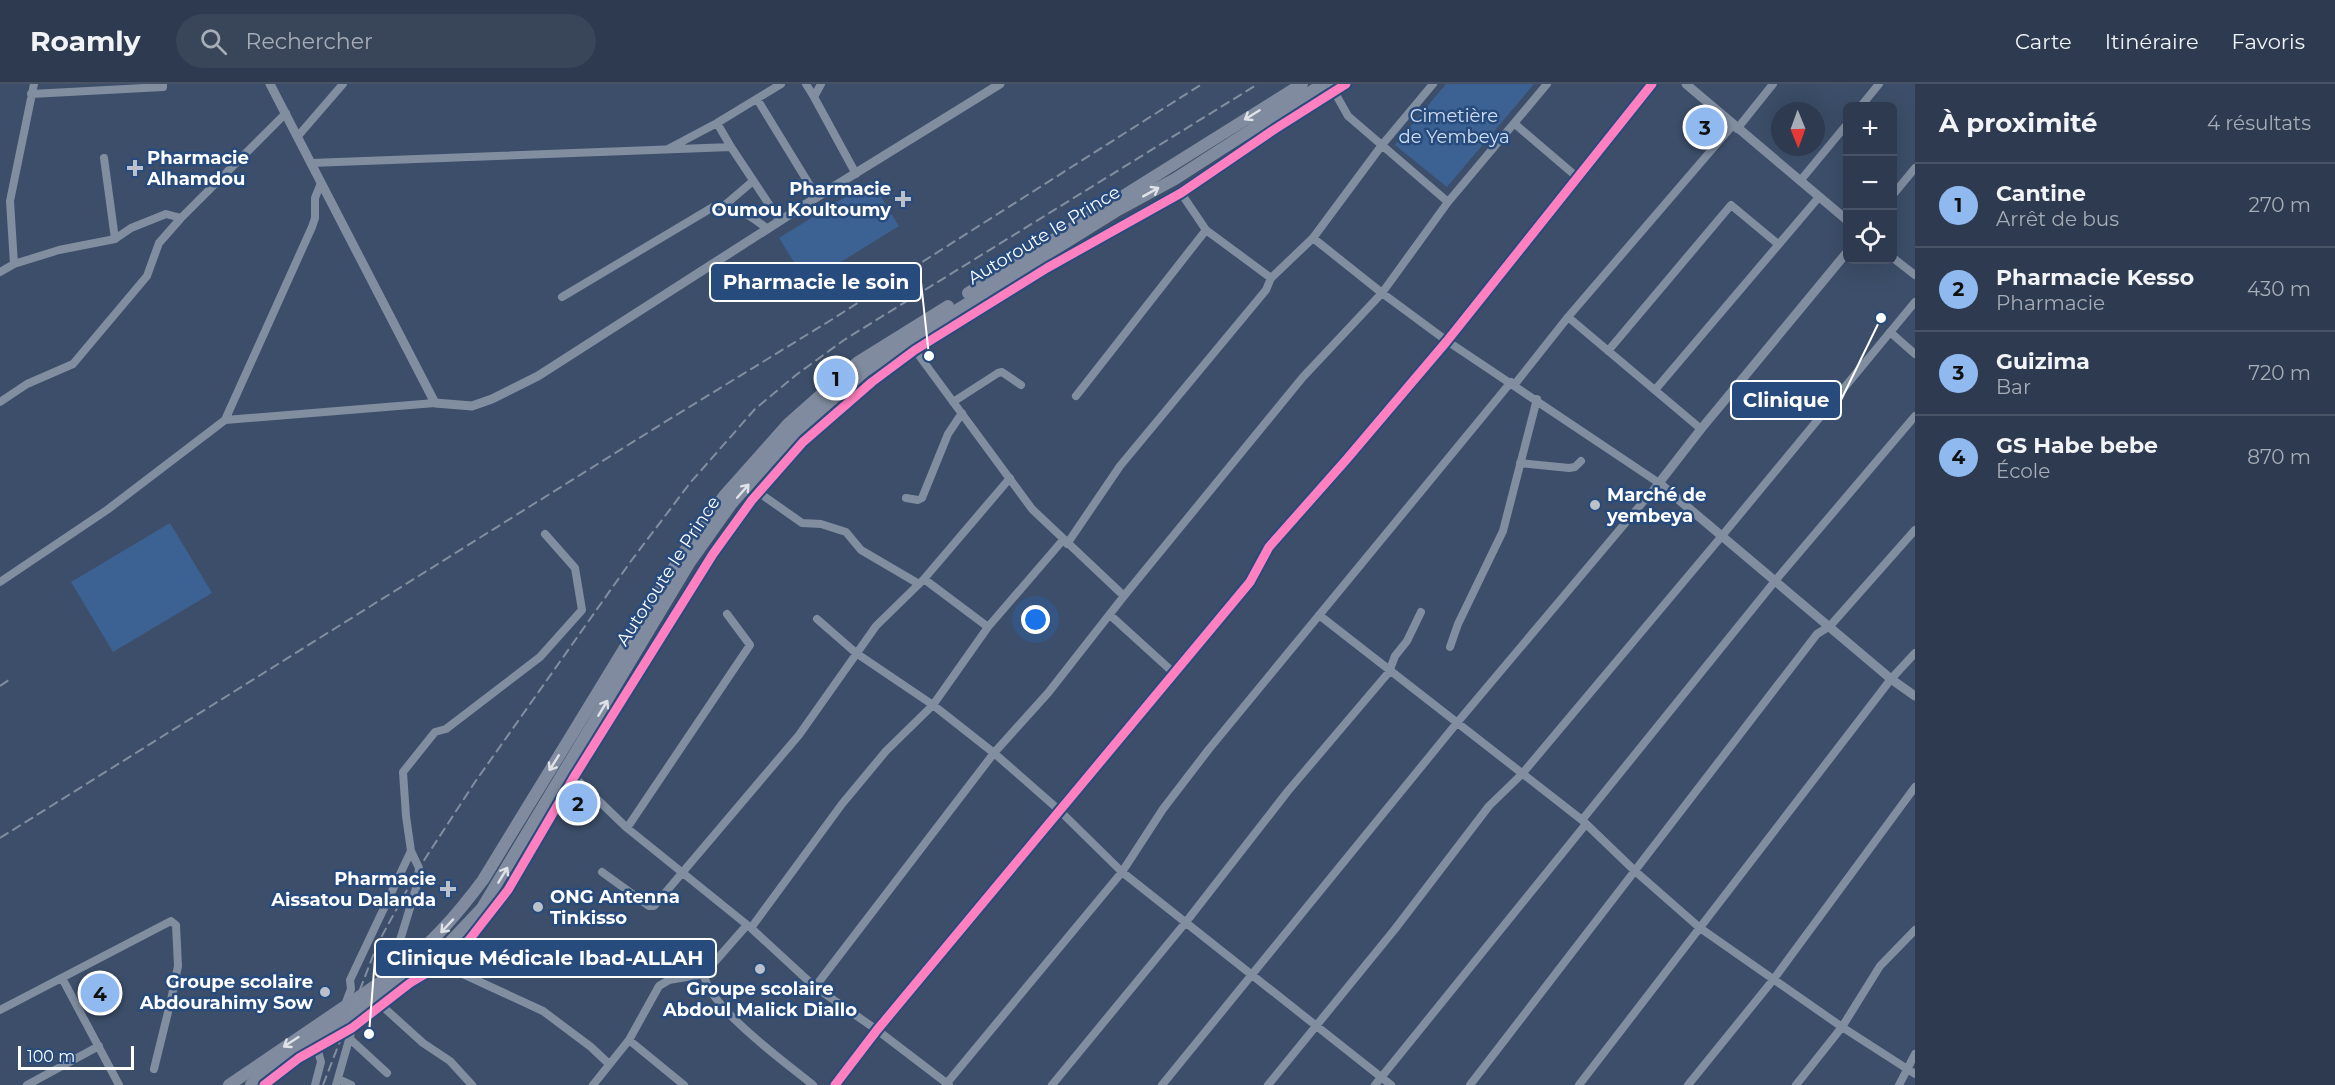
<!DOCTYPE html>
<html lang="fr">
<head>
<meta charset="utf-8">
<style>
  :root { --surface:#2d3a4f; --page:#394559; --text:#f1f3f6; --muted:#a7adb7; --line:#485466; --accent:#90b9f0 }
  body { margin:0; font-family:Montserrat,sans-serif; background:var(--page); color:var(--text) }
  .controls { position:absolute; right:18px; top:18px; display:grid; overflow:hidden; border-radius:9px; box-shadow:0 6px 24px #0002 }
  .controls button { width:54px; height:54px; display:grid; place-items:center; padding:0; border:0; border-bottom:2px solid var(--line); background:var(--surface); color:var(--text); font:30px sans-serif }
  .compass { position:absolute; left:1771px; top:18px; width:54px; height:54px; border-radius:50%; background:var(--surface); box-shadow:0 6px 24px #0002; rotate:179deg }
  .scale { position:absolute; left:18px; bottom:15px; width:116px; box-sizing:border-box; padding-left:6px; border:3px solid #fff; border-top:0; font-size:16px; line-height:21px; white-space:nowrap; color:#fff; -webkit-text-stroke:4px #284b7d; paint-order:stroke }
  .you { position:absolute; left:1036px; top:536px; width:21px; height:21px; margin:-15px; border:4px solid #fff; border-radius:50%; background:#1a73e8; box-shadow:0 0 0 9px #1a73e833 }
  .badge { display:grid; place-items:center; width:39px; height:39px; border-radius:50%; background:var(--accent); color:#111; font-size:20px; font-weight:700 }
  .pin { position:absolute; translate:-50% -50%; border:3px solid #fff; box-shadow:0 2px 6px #0006 }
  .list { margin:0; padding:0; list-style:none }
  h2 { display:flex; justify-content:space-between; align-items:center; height:78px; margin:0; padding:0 24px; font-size:26px }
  h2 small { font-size:20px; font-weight:400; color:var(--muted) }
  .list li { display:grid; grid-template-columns:39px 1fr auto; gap:18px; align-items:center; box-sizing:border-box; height:84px; padding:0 24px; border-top:2px solid var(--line) }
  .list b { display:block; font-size:22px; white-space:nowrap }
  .list p { margin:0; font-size:20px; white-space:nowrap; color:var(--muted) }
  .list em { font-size:20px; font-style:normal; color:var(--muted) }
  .icon { flex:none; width:33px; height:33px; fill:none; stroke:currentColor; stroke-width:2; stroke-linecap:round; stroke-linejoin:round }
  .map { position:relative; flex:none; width:1915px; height:1001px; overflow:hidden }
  header { display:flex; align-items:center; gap:36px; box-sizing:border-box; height:84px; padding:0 30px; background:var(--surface); border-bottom:2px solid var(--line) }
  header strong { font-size:28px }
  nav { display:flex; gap:33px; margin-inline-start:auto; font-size:21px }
  .search { width:420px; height:54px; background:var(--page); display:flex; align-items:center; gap:15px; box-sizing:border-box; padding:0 21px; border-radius:33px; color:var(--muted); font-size:22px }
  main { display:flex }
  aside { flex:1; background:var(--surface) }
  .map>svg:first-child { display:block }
  .green { fill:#3c6293 }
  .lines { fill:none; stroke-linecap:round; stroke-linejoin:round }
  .minor { stroke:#818ea0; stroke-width:8 }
  .tertiary { stroke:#818ea0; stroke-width:9 }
  .primary { stroke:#808b9f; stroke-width:12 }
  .rail { stroke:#828ea0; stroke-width:2; stroke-dasharray:10 4.5; stroke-linecap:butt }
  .cycleway-casing { stroke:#284b7d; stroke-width:13 }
  .cycleway { stroke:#ff80c0; stroke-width:9 }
  .oneway { stroke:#dfe2e7 }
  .poi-dot { fill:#bbc1ca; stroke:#284b7d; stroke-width:2 }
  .labels { text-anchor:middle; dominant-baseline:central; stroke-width:5; stroke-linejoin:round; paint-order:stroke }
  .park-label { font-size:18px; fill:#d0e0f4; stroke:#284b7d }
  .poi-label { font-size:18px; font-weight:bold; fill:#fff; stroke:#284b7d; text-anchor:start }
  .street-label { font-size:18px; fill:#fff; stroke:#284b7d }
  .leader { fill:none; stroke:#fff; stroke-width:2 }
  .callout-dot { fill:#fff; stroke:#284b7d; stroke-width:2 }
  .callout { fill:#284b7d; stroke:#fff; stroke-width:2 }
  .callout-label { font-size:20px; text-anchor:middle; font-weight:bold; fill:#fff }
</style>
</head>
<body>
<header>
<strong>Roamly</strong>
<div class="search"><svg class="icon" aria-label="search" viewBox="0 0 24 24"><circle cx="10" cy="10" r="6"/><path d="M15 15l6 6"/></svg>Rechercher</div>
<nav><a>Carte</a><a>Itinéraire</a><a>Favoris</a></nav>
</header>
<main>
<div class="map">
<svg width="1915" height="1001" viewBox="0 0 1915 1001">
  <rect width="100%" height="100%" fill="#3c4e69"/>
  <!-- green -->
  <path class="green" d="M 1446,0 L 1534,0 L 1447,103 L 1395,61 Z
    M 871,97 L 899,142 L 807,199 L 779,154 Z
    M 170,439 L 212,509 L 113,568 L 71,498 Z"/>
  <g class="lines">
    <!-- minor -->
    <path class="minor" d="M 806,0 L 814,13
      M 821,0 L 814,13 L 856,90
      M 1330,0 L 1348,32 L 1448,118
      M 31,10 L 163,3 L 163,0
      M 757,15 L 817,113
      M 1861,22 L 1879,0
      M 717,39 L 731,63
      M 1515,40 L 1577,93
      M 1737,45 L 1773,0
      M 298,52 L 343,0
      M 668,65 L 717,39 L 781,0
      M 104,74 L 115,155
      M 311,79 L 731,63 L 780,137
      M 1800,97 L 1848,39
      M 1181,109 L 1206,146 L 1271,194
      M 1892,112 L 1915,84
      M 725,121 L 753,97
      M 1892,173 L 1915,191
      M 14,180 L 10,117 L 34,0
      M 0,188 L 14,180 L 59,166 L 115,155 L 131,144 L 166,130 L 181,134
      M 562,213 L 713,123 C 734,118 751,133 768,145
      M 1568,233 L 1701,345
      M 1890,248 L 1915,270
      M 912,262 L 1032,425 L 1124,512
      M 1608,267 L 1731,121 L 1778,160
      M 1515,300 L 1568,233 L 1733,41
      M 1655,306 L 1819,113
      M 1076,312 L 1206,146
      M 0,318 L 27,300 L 73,280 L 147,192 L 159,159 L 181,134 L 286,29
      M 953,318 L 998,289 L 1002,288 L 1021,301
      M 225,336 L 435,319
      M 1520,379 L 1569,384 L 1575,383 L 1581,377
      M 758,408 L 802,439 L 821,440 L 846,448 L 861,466 L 919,500
      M 906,414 L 918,416 L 922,414 L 948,350 L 962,329
      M 1067,460 L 1120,382 L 1266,206 L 1271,194 L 1313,154 L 1382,61 L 1433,0
      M 924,495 L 988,543
      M 0,498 L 107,426 L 225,336 L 312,143 L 315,134 L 315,114 L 321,99
      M 1110,531 L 1175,590
      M 1319,531 L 1582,736 L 1635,787 L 1700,844 L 1842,943 L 1915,990
      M 817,535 L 856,569 L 933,621 L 994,669 L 1059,726 L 1122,788 L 1391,1001
      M 1450,563 L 1458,540 L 1503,447 L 1537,315
      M 571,690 L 627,744 L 751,844 L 815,903 L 877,946 L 949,1001
      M 1582,736 L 1775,497 L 1915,332
      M 627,744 L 750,561 L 727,530
      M 602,788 L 649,822 L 654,822 L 799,651 L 876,542 L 924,495 L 1010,394
      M 747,841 L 704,890 C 708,923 786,979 813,1001
      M 751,844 L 842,720 L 886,667 L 933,621 L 988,543 L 1063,456
      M 439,879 L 543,927 L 591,963 L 609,980
      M 397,887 L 393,879 L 417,801 L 419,784 L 411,767 L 406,732 L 403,688 L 435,648 L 446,645 L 540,573 L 582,526 L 575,484 L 545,450
      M 62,894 L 119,1001
      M 815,903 L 994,669 L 1048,609 L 1124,512 L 1303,293 L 1382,209 L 1448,118 L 1547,0
      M 345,921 L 351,905 L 350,896 L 411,767
      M 381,921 L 423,959 L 450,977 L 472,1001
      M 0,926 L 171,837 L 176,841 L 178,882 L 171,916 L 154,985
      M 350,955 L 387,989
      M 629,956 L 684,1001
      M 338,995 L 351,1001
      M 947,999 L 1122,788 L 1163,725 L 1209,665 L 1511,298
      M 27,1001 L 99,962
      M 264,1001 L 299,974 L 352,944 L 410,899 L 442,880 L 469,856 L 508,806 L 574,693 L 713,470 L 752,416 L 803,358 L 872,298 L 915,266 L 1047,184 L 1181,109 L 1275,45 L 1346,0
      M 315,1001 L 321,978 L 317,963
      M 336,1001 L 353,942
      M 593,1001 L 629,956 L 659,902 L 669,896 L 704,890
      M 835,1001 L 877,946 L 1250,498 L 1269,463 L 1346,376 L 1447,257 L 1652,0
      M 1052,1001 L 1186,838 L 1288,707 L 1389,588 L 1395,572 L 1407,557 L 1421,528
      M 1162,1001 L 1456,640 L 1659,399 L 1447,257 L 1382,209 L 1313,154
      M 1268,1001 L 1395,845 L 1489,722 L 1522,690 L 1721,453 L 1915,218
      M 1375,1001 L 1586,740
      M 1470,1001 L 1817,550 L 1830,542 L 1915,446
      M 1579,1001 L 1891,595 L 1915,569
      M 1688,1001 L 1773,896 L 1915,703
      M 1796,1001 L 1842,943 L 1880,882 L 1915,846
      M 1899,1001 L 1915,970"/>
    <!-- tertiary -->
    <path class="tertiary" d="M 270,0 L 435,319 L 472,322 L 492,315 L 538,292 L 817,113 L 1000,0
      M 1686,0 L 1848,137
      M 1848,167 L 1701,345 L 1659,399 L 1891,595 L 1915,612"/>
    <!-- primary -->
    <path class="primary" d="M 968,209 L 1302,0
      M 229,1001 L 397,887 C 433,858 456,832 483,796 L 681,472 L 724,412 L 788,340 L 858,278 L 948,222
      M 251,1001 L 267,988 L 433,876 L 482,824 L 690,478 L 732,419 L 795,348 L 865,287 L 952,229 L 1118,126 L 1175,95 L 1323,0"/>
    <!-- rail -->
    <path class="rail" d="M 0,602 L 9,596
      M 0,754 L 660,341 L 831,236 L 1202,0
      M 323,1001 L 378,859 L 419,784 L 475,698 L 631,477 L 690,399 L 755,325 L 796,291 L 844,256 L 1258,0"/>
    <defs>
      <path id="cycleway" d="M 264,1001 L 299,974 L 352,944 L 410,899 L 442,880 L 469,856 L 508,806 L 574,693 L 713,470 L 752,416 L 803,358 L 872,298 L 915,266 L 1047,184 L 1181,109 L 1275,45 L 1346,0
        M 835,1001 L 877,946 L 1250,498 L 1269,463 L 1346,376 L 1447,257 L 1652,0"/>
    </defs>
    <!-- cycleway casing -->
    <use href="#cycleway" class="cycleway-casing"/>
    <!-- cycleway -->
    <use href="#cycleway" class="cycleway"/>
  </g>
  <!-- one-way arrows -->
  <defs><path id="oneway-shaft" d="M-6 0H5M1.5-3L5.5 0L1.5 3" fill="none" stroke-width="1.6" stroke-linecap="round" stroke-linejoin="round" transform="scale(1.5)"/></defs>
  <g class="oneway">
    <use href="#oneway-shaft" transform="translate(1252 31) rotate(148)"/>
    <use href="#oneway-shaft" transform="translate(1151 108) rotate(-29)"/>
    <use href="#oneway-shaft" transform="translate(743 407) rotate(-49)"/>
    <use href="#oneway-shaft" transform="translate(603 624) rotate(-59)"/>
    <use href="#oneway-shaft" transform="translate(554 679) rotate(122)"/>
    <use href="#oneway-shaft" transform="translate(503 791) rotate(-59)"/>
    <use href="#oneway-shaft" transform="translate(447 842) rotate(133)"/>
    <use href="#oneway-shaft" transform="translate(291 958) rotate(147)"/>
  </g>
  <!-- markers -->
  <g class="poi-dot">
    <path d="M132 75h6v6h6v6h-6v6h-6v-6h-6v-6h6z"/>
    <path d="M900 106h6v6h6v6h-6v6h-6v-6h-6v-6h6z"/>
    <circle cx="1595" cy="421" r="6"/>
    <path d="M445 796h6v6h6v6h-6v6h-6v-6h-6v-6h6z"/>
    <circle cx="538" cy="823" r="6"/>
    <circle cx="760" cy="885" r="6"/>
    <circle cx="325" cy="908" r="6"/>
  </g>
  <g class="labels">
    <!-- park labels -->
    <g class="park-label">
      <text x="1454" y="32">Cimetière<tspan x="1454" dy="21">de Yembeya</tspan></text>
    </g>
    <!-- poi labels -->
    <g class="poi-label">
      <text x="147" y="74">Pharmacie<tspan x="147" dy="21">Alhamdou</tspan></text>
      <text x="891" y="105" text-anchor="end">Pharmacie<tspan x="891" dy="21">Oumou Koultoumy</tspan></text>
      <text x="1607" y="411">Marché de<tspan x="1607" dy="21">yembeya</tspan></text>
      <text x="436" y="795" text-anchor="end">Pharmacie<tspan x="436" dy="21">Aissatou Dalanda</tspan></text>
      <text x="550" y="813">ONG Antenna<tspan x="550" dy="21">Tinkisso</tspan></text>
      <text x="313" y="898" text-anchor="end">Groupe scolaire<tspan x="313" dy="21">Abdourahimy Sow</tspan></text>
      <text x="760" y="905" text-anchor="middle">Groupe scolaire<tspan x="760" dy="21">Abdoul Malick Diallo</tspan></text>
    </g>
    <!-- street labels -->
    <g class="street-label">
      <text transform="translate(1044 151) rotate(-31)">Autoroute le Prince</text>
      <text transform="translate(668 487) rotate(-57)">Autoroute le Prince</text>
    </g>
  </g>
  <!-- callouts -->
  <path class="leader" d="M929 272L921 198M1881 234L1841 316M369 950L375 874"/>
  <g class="callout-dot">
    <circle cx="929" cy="272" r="6"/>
    <circle cx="1881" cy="234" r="6"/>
    <circle cx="369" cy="950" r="6"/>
  </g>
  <g class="callout">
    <rect x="710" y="179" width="211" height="38" rx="6"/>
    <rect x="1731" y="297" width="110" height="38" rx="6"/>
    <rect x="375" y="855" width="341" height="38" rx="6"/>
  </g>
  <g class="callout-label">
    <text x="816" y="205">Pharmacie le soin</text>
    <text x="1786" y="323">Clinique</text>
    <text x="545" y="881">Clinique Médicale Ibad-ALLAH</text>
  </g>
</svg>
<div class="controls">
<button>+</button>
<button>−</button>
<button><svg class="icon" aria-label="locate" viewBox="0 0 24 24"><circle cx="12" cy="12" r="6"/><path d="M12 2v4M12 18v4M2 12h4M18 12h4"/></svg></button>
</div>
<svg class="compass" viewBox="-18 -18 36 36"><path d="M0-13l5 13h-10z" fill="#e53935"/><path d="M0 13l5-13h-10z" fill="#a7adb7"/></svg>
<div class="scale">100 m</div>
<div class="you"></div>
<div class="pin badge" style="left:836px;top:294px">1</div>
<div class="pin badge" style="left:578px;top:719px">2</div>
<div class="pin badge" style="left:1705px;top:43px">3</div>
<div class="pin badge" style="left:100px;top:909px">4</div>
</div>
<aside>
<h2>À proximité<small>4 résultats</small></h2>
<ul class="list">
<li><span class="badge">1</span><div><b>Cantine</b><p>Arrêt de bus</p></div><em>270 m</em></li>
<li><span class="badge">2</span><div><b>Pharmacie Kesso</b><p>Pharmacie</p></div><em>430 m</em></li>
<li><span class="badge">3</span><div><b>Guizima</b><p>Bar</p></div><em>720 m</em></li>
<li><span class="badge">4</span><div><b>GS Habe bebe</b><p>École</p></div><em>870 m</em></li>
</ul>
</aside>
</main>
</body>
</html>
